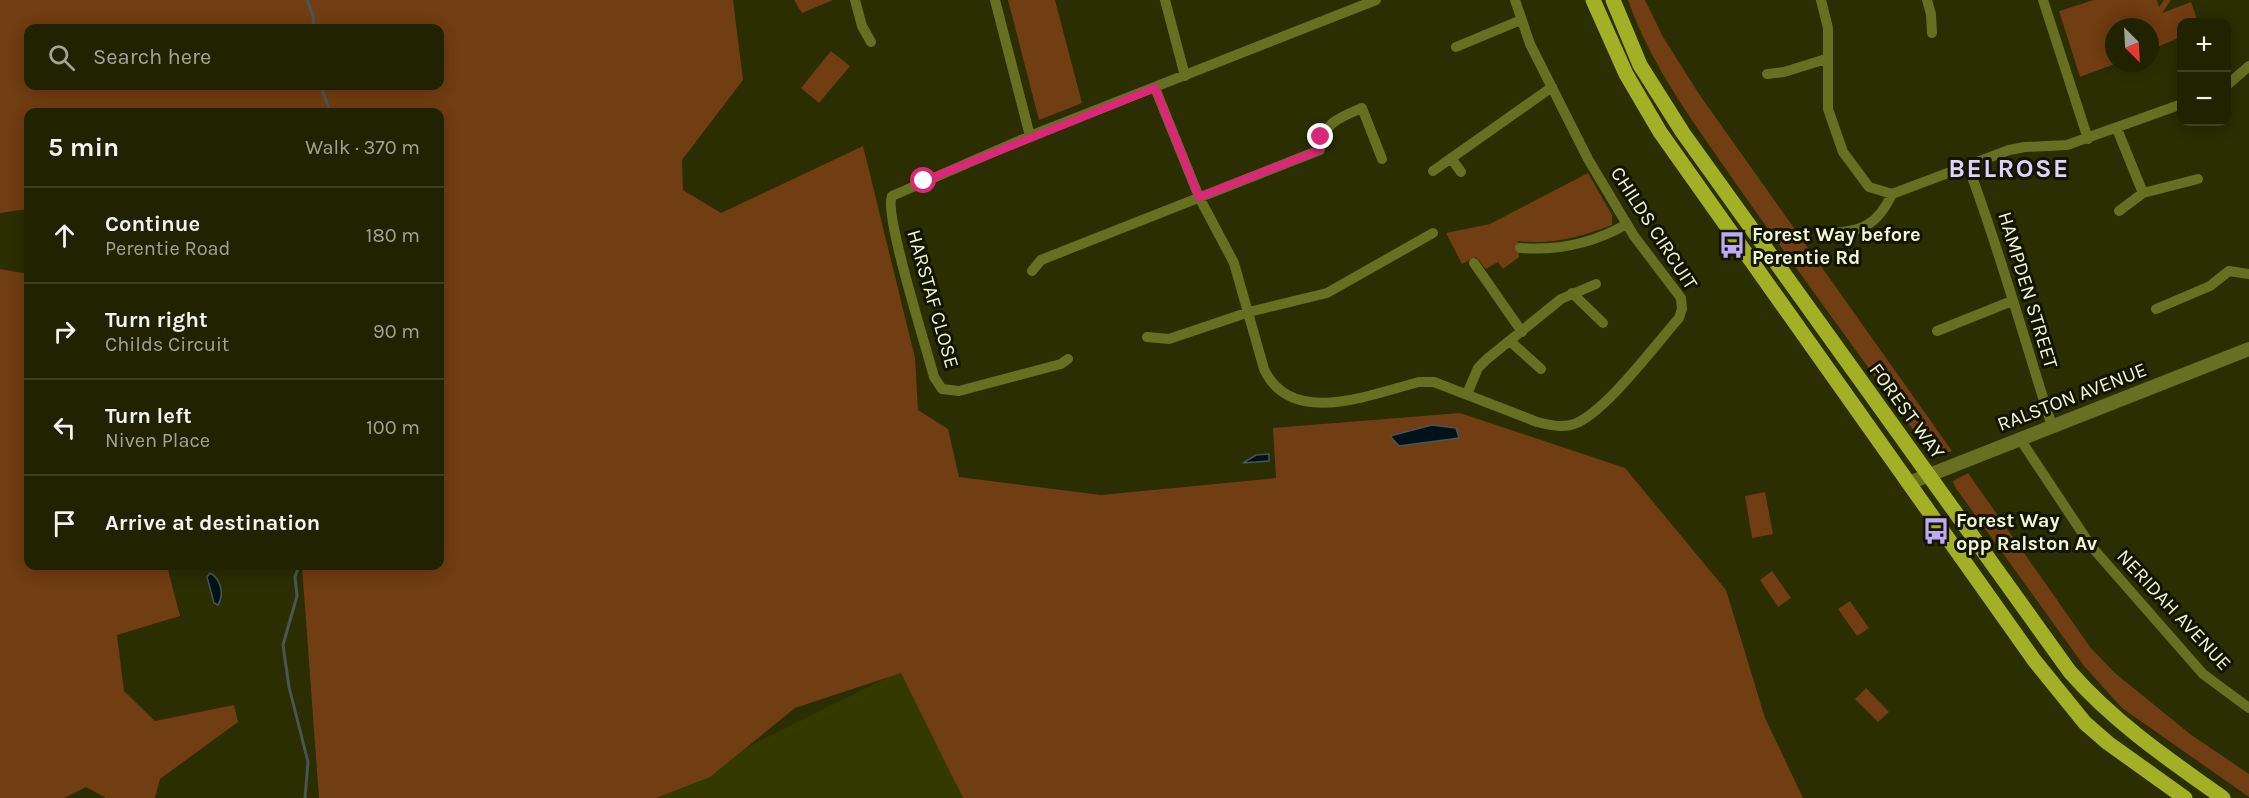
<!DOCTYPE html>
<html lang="en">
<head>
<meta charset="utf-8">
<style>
  :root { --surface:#202200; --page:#282a0a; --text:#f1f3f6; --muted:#a2a499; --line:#3d3f22 }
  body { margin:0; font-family:Karla,sans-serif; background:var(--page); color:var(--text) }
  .controls { position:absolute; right:18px; top:18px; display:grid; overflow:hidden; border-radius:12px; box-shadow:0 3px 15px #0003 }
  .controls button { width:54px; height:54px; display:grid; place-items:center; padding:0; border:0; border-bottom:2px solid var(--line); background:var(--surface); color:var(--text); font:30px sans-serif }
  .compass { position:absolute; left:2105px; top:18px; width:54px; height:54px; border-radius:50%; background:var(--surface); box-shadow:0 3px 15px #0003; rotate:156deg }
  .stop { position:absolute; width:18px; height:18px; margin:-14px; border:4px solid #db2777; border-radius:50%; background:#fff }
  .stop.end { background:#db2777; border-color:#fff; box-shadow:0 2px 6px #0008 }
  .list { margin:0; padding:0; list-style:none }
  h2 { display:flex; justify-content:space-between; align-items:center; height:78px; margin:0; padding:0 24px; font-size:26px }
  h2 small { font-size:20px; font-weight:400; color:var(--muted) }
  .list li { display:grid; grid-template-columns:39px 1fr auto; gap:18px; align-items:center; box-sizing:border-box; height:96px; padding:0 24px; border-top:2px solid var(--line) }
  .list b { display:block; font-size:22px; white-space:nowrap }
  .list p { margin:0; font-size:20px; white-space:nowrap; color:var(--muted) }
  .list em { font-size:20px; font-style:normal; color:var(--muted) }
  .icon { flex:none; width:33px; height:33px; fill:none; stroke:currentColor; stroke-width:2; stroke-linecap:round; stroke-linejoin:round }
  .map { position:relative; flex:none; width:2249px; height:798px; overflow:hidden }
  .search { position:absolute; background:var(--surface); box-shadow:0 3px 15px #0003; left:24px; top:24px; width:420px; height:66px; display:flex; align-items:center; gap:15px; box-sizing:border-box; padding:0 21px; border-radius:12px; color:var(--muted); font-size:22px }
  .panel { position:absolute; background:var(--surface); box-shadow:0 3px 15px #0003; left:24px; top:108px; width:420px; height:462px; border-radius:12px }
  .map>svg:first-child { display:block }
  .built { fill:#343900 }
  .green { fill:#713d12; fill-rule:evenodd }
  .water { fill:#02121c; stroke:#4a5654; stroke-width:1.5 }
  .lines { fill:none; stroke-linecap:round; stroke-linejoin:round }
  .stream { stroke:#4a5654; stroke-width:3 }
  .minor { stroke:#676f20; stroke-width:10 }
  .tertiary { stroke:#676f20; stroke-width:14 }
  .primary { stroke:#a3b026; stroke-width:15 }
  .route { stroke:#db2777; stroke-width:8 }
  .labels { text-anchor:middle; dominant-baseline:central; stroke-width:6; stroke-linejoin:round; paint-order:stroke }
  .street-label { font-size:20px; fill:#f1f6d7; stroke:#131501 }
  .poi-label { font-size:20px; font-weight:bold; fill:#f1f6d7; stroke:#131501; text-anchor:start }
  .district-label { font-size:26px; font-weight:bold; letter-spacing:1.5px; fill:#dbd2fe; stroke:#131501 }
</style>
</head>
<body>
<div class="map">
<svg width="2249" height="798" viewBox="0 0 2249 798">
  <rect width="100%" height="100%" fill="#2a2e00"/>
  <!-- built -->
  <path class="built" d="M 904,669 L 920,698 L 962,798 L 626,798 L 710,766 Z"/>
  <!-- green -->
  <path class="green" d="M 0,0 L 733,0 L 743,80 L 682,160 L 683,190 L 721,213 L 863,146 L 915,358 L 918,410 L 948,429 L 959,477 L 1101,495 L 1276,478 L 1273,428 L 1460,413 L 1625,468 L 1726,590 L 1765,718 L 1803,798 L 963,798 L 901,673 L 795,708 L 710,777 L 656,798 L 319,798 L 302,566 L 440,566 L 440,112 L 28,112 L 28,209 L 0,213 ZM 28,28 L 440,28 L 440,86 L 28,86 Z
    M 794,0 L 833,0 L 802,13 Z
    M 1008,0 L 1055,0 L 1082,103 L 1039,120 Z
    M 1628,0 L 1645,0 L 1663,37 L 1699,94 L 1952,451 L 1942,455 L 1928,451 C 1866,363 1801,276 1739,188 C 1698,128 1652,69 1628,0 Z
    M 2094,0 L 2157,0 L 2159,7 L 2164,0 L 2171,0 L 2162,13 L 2191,2 L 2198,22 L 2182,22 L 2181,37 L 2150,50 L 2150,27 L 2114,27 L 2114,63 L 2117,63 L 2080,77 L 2059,11 Z
    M 831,51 L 850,66 L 819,103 L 801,88 Z
    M 1588,173 L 1612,215 L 1612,225 C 1581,237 1552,245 1518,241 L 1519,257 L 1503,269 L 1498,262 L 1486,269 L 1476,257 L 1462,264 L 1446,233 L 1490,224 Z
    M 0,269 L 28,274 L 28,566 L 167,566 L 180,616 L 117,635 L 124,691 L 155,721 L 234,705 L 238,722 L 160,779 L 155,798 L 106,798 L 86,787 L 64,798 L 0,798 Z
    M 1968,473 L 2090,647 L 2115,673 L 2190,734 L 2249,774 L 2249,797 L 2122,708 L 2084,666 L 1955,487 L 1953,481 Z
    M 1765,492 L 1773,534 L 1752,538 L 1745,496 Z
    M 1772,571 L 1791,598 L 1778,607 L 1760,580 Z
    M 1850,601 L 1869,628 L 1857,636 L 1838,609 Z
    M 1866,688 L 1889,712 L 1878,722 L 1855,699 Z"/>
  <!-- water -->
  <path class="water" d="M 1432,425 L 1456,428 L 1459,438 L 1399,446 L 1390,436 Z
    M 1269,454 L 1269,461 L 1243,463 L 1256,455 Z
    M 210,573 C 220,578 225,594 218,605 L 214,603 L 207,577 Z"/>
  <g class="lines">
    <!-- stream -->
    <path class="stream" d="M 307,0 L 313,16 L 314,28
      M 321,86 L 330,112
      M 299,566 L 295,577 L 297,596 L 283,645 L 289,687 L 308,762 L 305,798"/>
    <!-- minor -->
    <path class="minor" d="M 855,0 L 862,26 L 871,42
      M 995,0 L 1030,136
      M 1165,0 L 1185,76
      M 1821,0 L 1828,28 L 1828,109 L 1843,152 L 1869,187 L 1892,194 L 2009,150 L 2025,147 L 2067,145 L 2182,104
      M 1927,0 L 1931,14 L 1932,33
      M 2043,0 L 2088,139
      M 1456,47 L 1521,20
      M 1767,74 L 1784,72 L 1826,59
      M 2226,86 L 2249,66
      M 1155,88 L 1199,197 L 1234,263 L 1264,369 C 1291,428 1372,394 1419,382 L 1434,382 L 1537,422 C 1549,425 1562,428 1574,424 C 1604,414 1656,344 1679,318 L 1682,309 L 1681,298 L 1634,236 L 1588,159 L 1530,44 L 1515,0
      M 2117,129 L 2143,193
      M 1451,158 L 1461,172
      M 1968,166 C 2000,251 2024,339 2052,426
      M 1433,171 L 1552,87
      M 2119,211 L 2143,193 L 2198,179
      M 1829,233 C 1863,232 1878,224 1892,194
      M 1520,248 C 1558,251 1594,243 1627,224
      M 1474,263 L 1522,332
      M 1032,271 L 1041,260 L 1320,150 C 1322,123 1340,117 1362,108 L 1382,159
      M 1572,293 L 1603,323
      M 2156,309 L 2210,286 L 2229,271 L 2249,274
      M 1937,331 L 2012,301
      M 1147,337 L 1169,339 L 1249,312 L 1327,293 L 1433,233
      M 1511,342 L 1541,369
      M 1068,359 L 1061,364 L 959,391 L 942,389 L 934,377 C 927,349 883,213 892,196 L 1030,136 L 1376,0
      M 1467,394 L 1478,368 L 1487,359 L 1561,299 L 1596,284
      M 2020,439 L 2091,546 L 2203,674 L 2249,708"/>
    <!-- tertiary -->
    <path class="tertiary" d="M 1909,483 L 2249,349"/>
    <!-- primary -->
    <path class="primary" d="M 1593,0 L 1626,74 L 1660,132 L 2034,660 L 2085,723 L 2108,743 L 2185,798
      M 1613,0 L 1640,65 L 1683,133 L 2070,672 C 2115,723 2168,759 2223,798"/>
  </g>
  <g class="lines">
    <!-- route -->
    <path class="route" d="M 924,181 L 1155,88 L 1199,197 L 1320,150 L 1321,137"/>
  </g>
  <!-- icons -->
  <defs>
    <symbol id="bus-bare" viewBox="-9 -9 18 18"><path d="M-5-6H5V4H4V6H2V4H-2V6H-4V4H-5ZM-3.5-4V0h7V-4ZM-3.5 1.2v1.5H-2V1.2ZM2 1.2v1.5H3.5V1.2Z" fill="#bcaaf5" stroke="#131501" stroke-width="2.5" paint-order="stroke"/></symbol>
  </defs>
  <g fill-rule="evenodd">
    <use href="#bus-bare" x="1713" y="226" width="38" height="38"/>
    <use href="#bus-bare" x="1917" y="512" width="38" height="38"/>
  </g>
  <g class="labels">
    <!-- street labels -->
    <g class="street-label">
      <text transform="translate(1654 228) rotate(57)">CHILDS CIRCUIT</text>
      <text transform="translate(2028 290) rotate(73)">HAMPDEN STREET</text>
      <text transform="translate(933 299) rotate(74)">HARSTAF CLOSE</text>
      <text transform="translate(2072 397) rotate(-21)">RALSTON AVENUE</text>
      <text transform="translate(1907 411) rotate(54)">FOREST WAY</text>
      <text transform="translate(2174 610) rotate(47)">NERIDAH AVENUE</text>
    </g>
    <!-- poi labels -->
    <g class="poi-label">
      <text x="1752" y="234">Forest Way before<tspan x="1752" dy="23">Perentie Rd</tspan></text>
      <text x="1956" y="520">Forest Way<tspan x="1956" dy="23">opp Ralston Av</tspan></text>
    </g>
    <!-- district labels -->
    <g class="district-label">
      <text x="2009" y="168">BELROSE</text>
    </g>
  </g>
</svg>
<div class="controls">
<button>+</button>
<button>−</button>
</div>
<svg class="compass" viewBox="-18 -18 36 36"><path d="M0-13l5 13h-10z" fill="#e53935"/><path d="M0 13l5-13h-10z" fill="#a2a499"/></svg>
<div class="stop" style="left:924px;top:181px"></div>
<div class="stop end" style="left:1321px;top:137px"></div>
<div class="search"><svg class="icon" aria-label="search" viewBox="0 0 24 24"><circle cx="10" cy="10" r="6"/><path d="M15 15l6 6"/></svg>Search here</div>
<section class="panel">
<h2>5 min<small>Walk · 370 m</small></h2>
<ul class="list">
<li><svg class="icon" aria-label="ahead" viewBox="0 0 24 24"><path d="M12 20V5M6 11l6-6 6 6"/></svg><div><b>Continue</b><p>Perentie Road</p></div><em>180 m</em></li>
<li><svg class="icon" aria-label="right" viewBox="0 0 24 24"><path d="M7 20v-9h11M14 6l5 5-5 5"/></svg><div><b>Turn right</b><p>Childs Circuit</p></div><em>90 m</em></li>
<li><svg class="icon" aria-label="left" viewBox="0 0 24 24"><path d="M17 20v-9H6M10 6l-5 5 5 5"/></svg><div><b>Turn left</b><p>Niven Place</p></div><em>100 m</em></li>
<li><svg class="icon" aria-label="arrive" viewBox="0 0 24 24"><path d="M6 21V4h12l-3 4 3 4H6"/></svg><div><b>Arrive at destination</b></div></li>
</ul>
</section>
</div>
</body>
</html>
